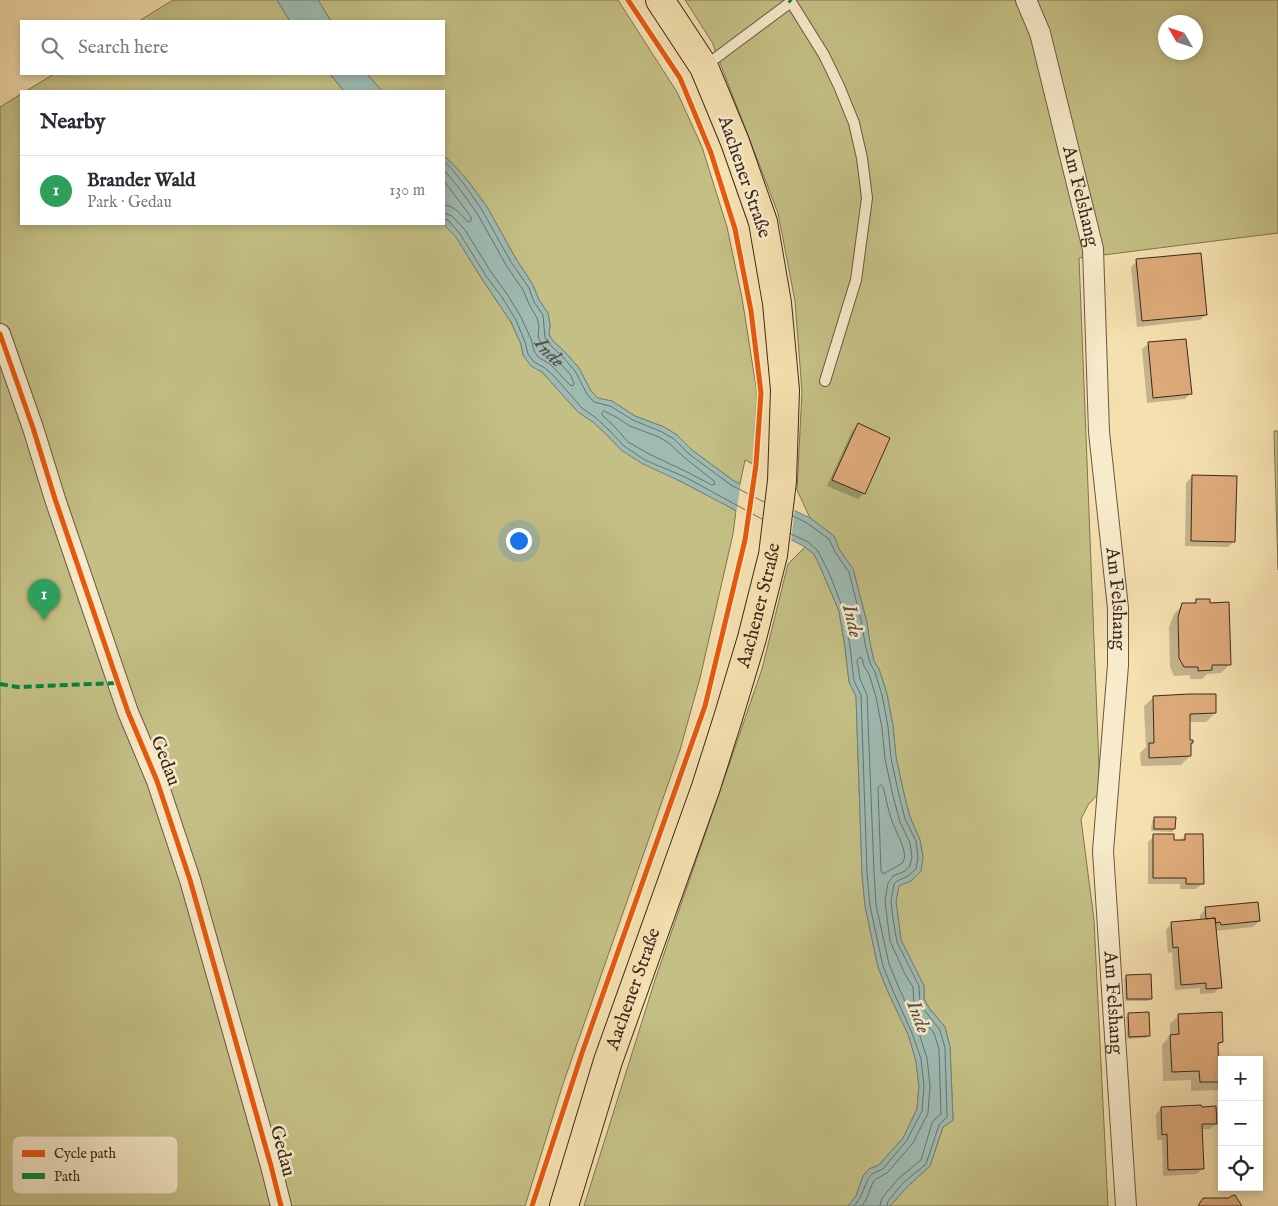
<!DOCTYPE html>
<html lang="en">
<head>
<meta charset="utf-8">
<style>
  :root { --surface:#fff; --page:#f7f7f7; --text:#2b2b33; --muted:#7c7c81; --line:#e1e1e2; --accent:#8f2418 }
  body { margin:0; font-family:"IM FELL English",serif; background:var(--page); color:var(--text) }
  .controls { position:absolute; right:15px; bottom:15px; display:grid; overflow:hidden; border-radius:0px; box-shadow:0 2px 8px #0003 }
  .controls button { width:45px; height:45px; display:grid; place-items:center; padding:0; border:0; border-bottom:1px solid var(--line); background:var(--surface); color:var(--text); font:25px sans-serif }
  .compass { position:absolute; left:1158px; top:15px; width:45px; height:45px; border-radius:50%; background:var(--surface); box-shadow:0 2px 8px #0003; rotate:309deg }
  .you { position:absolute; left:518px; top:540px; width:18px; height:18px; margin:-12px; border:4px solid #fff; border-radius:50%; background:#1a73e8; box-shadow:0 0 0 8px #1a73e833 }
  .badge { display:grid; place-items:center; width:32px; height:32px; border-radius:50%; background:var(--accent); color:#fff; font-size:16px; font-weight:700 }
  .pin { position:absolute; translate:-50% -41px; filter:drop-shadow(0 1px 2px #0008) }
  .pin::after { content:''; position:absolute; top:26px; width:18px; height:15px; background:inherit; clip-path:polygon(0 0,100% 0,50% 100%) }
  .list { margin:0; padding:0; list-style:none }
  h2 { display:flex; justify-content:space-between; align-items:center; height:65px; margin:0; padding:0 20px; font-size:21px }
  h2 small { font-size:16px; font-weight:400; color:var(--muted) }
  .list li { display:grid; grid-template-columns:32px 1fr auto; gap:15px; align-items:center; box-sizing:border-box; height:70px; padding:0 20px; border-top:1px solid var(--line) }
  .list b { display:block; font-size:19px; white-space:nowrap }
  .list p { margin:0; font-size:16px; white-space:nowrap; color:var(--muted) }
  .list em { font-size:16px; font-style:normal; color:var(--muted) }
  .icon { flex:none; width:28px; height:28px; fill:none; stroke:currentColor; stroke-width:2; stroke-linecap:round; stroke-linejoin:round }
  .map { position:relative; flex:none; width:1278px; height:1206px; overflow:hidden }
  .search { position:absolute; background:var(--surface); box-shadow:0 2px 8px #0003; left:20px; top:20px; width:425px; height:55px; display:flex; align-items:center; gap:12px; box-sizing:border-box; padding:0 18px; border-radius:0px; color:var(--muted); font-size:19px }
  .panel { position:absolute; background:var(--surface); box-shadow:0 2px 8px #0003; left:20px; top:90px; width:425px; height:135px; border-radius:0px }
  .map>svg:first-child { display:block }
  .green { fill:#c4c085; stroke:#807452; fill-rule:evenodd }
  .water { fill:#9ebbb3; stroke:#768177 }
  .pier { fill:#f5e0af }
  .shadow { fill:#0003 }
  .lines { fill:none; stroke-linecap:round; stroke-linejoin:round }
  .shore { stroke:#6c7268; stroke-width:1 }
  .building { fill:#dfab7b; stroke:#3b291e }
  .service-casing { stroke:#6a5742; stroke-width:12 }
  .minor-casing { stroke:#6a5742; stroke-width:22 }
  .primary-casing { stroke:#3b291e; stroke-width:30 }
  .service { stroke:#f8ebcb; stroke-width:10 }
  .minor { stroke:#f8ebcb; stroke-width:20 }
  .primary { stroke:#f5e0af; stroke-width:28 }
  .quiet { stroke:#00873e; stroke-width:4; stroke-dasharray:8 4; stroke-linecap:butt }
  .cycleway-casing { stroke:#f8ebcb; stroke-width:8 }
  .cycleway { stroke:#e8590c; stroke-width:5 }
  .labels { text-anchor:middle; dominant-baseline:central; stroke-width:5; stroke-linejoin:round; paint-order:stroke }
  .street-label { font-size:19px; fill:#3b291e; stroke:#f8ebcb }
  .water-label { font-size:20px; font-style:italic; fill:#544e43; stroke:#f8ebcb }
  .key { fill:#f8ebcb; stroke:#bfb197; stroke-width:1 }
  .key-label { font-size:14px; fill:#3b291e }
</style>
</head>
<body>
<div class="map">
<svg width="1278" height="1206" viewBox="0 0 1278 1206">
  <rect width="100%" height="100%" fill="#f5e0af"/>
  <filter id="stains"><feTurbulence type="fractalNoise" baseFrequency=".004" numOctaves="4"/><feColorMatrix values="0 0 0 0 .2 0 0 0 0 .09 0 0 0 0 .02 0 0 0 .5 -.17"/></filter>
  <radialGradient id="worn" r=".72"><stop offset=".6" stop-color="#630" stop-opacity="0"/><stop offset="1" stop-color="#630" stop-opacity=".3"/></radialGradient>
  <!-- green -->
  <path class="green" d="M 173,0 L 277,0 L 290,21 L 139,21 Z
    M 318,0 L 618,0 L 677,92 L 702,147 L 727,227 L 742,298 L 757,393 L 753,464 L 745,460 L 740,484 L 734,481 L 692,450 L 677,435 L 664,427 L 635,416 L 612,401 L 598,399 L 591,391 L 579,368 L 565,352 L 553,341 L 549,335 L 550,325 L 548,313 L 539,300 L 533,285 L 516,259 L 487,207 L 468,181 L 453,164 L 444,156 L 444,91 L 382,91 L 367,74 L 444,74 L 444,21 L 331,21 Z
    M 685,0 L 1278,0 L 1278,233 L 1079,258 L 1100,792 L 1088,805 L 1081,819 L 1094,920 L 1108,1206 L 890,1206 L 907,1187 L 930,1166 L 943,1127 L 953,1120 L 950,1047 L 945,1027 L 929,1008 L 924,999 L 924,986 L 901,940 L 896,901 L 899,885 L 911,881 L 923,857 L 920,840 L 910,817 L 904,794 L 896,757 L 893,726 L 887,694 L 879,669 L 874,661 L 870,643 L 867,623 L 853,569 L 839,549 L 834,536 L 810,518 L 797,490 L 802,392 L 795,301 L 778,213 L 712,42 ZM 1166,22 L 1196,22 L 1196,52 L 1166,52 Z
    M 54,74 L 330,74 L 344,91 L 26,91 Z
    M 21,94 L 21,224 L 444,224 L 444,222 L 445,226 L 456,237 L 482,279 L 511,322 L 521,344 L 523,355 L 531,365 L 542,372 L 578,412 L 593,422 L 607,435 L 621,450 L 699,491 L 723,503 L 736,511 L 733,534 L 700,678 L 680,750 L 563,1084 L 525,1206 L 0,1206 L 0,107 Z
    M 1274,431 L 1278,431 L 1278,570 Z
    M 805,547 L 814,554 L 819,564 L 839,611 L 845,647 L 849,682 L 856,696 L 862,873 L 865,906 L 878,967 L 888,992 L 908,1034 L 916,1061 L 919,1086 L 917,1109 L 903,1138 L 879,1165 L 869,1169 L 863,1176 L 856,1196 L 848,1206 L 584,1206 L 656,977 L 762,669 L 788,564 Z"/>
  <!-- water -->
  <path class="water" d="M 277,0 L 318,0 L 331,21 L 290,21 Z
    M 330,74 L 367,74 L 382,91 L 344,91 Z
    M 444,156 L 453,164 L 468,181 L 487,207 L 516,259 L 533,285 L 539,300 L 548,313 L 550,325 L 549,335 L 553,341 L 565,352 L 579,368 L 591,391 L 598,398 L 612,401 L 635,416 L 664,427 L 677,435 L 692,450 L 734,481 L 810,518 L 834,536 L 839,549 L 853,569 L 867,623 L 870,643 L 874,661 L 879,669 L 887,694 L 893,726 L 896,757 L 904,794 L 910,817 L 920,840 L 923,857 L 921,871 L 911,881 L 899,886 L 896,901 L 901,940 L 924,986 L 924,999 L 929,1008 L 945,1027 L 950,1047 L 953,1120 L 943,1127 L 930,1166 L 907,1187 L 890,1206 L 848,1206 L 856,1196 L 863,1176 L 869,1169 L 879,1165 L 903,1138 L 917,1109 L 919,1086 L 916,1061 L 908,1034 L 888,992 L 878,967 L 865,906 L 862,873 L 856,696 L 849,682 L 845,647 L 839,611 L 819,564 L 814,554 L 805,547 L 682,482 L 643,464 L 621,450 L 607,435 L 593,422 L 578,412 L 542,372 L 531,366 L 523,355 L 521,344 L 511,322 L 482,279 L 456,237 L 445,226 L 444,222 Z"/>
  <!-- pier -->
  <path class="pier" d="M 741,482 L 795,508 L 791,542 L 736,514 Z"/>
  <!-- shadow -->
  <path class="shadow" d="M 1137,261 L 1206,314 L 1200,320 L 1137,327 L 1131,267 Z
    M 1148,344 L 1191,393 L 1185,399 L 1147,403 L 1142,349 Z
    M 858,425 L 864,493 L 858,499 L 827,486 L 852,431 Z
    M 1192,477 L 1234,541 L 1228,547 L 1185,546 L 1186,483 Z
    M 1197,600 L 1209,604 L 1230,664 L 1221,673 L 1207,674 L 1202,679 L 1190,679 L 1190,675 L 1174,676 L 1170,667 L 1169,627 L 1174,614 L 1183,605 L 1193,604 Z
    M 1154,697 L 1215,713 L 1206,722 L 1189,722 L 1189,741 L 1192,743 L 1189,745 L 1190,756 L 1181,765 L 1141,766 L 1140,753 L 1146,747 L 1144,706 Z
    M 1154,819 L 1174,829 L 1172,832 L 1151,831 L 1152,821 Z
    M 1154,836 L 1173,842 L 1179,841 L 1185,836 L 1202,884 L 1196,889 L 1180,889 L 1180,884 L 1148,884 L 1148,842 Z
    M 1206,909 L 1259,921 L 1253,927 L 1215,931 L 1220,987 L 1214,993 L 1200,994 L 1200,988 L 1175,990 L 1172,952 L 1168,953 L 1166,930 L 1171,924 L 1200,921 L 1200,915 Z
    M 1126,976 L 1151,998 L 1148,1001 L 1125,1001 L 1124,979 Z
    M 1128,1015 L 1149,1035 L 1146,1038 L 1127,1039 L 1126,1017 Z
    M 1179,1015 L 1222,1042 L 1217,1047 L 1218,1080 L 1222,1080 L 1222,1087 L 1219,1090 L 1191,1091 L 1191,1080 L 1163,1081 L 1162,1045 L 1170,1036 L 1170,1024 Z
    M 1162,1108 L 1216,1123 L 1210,1129 L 1201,1129 L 1203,1168 L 1197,1174 L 1163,1176 L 1162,1140 L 1157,1140 L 1156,1114 Z"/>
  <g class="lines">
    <!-- shore -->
    <g class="shore">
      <path d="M 444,162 L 450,167 L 464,184 L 482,210 L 511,262 L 529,288 L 534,302 L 543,315 L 545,338 L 550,345 L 562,356 L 575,371 L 587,394 L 594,402 L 610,406 L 633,420 L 662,432 L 674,439 L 689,454 L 731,485 L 764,502"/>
      <path id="s1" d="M 444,170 L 459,188 L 477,213 L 506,265 L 523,290 L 529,304 L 537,318 L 539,326 L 538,336 L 540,341 L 545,349 L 557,360 L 570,374 L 574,383 L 573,386 L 570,385 L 550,364 L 538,357 L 534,351 L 531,339 L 521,317 L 507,294 L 491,272 L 465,230 L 452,216 L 444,213"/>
      <path d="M 444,181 L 471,217 L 471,221 L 468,222 C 460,214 455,206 444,205"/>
      <path d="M 444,219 L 448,220 L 460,234 L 486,276 L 502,297 L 516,320 L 525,342 L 528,354 L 534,362 L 545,368 L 554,376 L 582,408 L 596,418 L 610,431 L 624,446 L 645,460 L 685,477 L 762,519"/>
      <path d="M 604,411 L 616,417 L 630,426 L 659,437 L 670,444 L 685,458 L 714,481 L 715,484 L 712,485 L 687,472 L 649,454 L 628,442 L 615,427 L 602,415 L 602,413 Z"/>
      <path d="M 793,516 L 807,523 L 829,539 L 835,552 L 849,572 L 862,624 L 865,644 L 870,663 L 875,672 L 882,695 L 888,727 L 891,758 L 899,795 L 905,819 L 916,841 L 918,857 L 916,869 L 908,876 L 897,881 L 894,884 L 891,901 L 893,919 L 897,942 L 919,986 L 920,1002 L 925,1011 L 940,1030 L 945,1048 L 947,1117 L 939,1125 L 926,1164 L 903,1183 L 888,1201 L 887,1206"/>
      <path d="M 791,534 L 808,542 L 818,551 L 830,575 L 843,609 L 850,646 L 854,681 L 861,695 L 867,873 L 870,906 L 883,966 L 893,991 L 912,1033 L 921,1059 L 924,1086 L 922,1111 L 907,1140 L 883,1169 L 872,1174 L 868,1179 L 860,1198 L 854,1206"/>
      <path d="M 881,785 L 883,787 C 886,798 888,810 892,821 C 895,831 909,852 903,862 C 902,864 887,872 883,874 L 881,871 L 878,788 Z"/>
      <path d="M 862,1206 L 866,1200 L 873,1182 L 876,1179 L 887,1173 L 913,1143 L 928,1113 L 930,1086 L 927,1058 L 918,1030 L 899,988 L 889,964 L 876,905 L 874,872 L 867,695 L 860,679 L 857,660 L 860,657 L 862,658 L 864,666 L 869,674 L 876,697 L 882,728 L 885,759 L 893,796 L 900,822 L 910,843 L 912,857 L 910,866 L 905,871 L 893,876 L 888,883 L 885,901 L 890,941 L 905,974 L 913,987 L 914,1005 L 919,1014 L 934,1033 L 939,1049 L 941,1114 L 935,1119 L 932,1123 L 921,1160 L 898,1179 L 882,1198 L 880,1206"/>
    </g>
  </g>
  <!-- building -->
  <path class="building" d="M 1201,253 L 1207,315 L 1142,321 L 1136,259 Z
    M 1186,339 L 1192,394 L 1153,398 L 1148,342 Z
    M 858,423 L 890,438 L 865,494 L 832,480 Z
    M 1192,475 L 1237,476 L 1235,542 L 1191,541 Z
    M 1196,599 L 1210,599 L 1210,603 L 1229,602 L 1231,665 L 1212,665 L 1212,670 L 1198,671 L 1198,667 L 1184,667 L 1179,658 L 1178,617 L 1182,603 L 1196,603 Z
    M 1189,694 L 1216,694 L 1216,713 L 1190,714 L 1190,740 L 1193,740 L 1193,743 L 1191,743 L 1191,756 L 1149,758 L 1149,743 L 1154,743 L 1153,696 Z
    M 1154,817 L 1176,817 L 1175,829 L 1154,829 Z
    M 1153,834 L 1174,834 L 1174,840 L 1185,840 L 1185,834 L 1203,834 L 1204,884 L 1186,884 L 1186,878 L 1153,878 Z
    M 1258,902 L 1260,921 L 1221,925 L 1220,922 L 1216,923 L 1215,918 L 1206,919 L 1205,907 Z
    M 1215,918 L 1222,988 L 1206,989 L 1206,983 L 1181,985 L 1178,947 L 1173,948 L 1171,922 Z
    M 1151,974 L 1152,999 L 1127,999 L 1126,975 Z
    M 1149,1012 L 1150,1036 L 1129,1037 L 1128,1013 Z
    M 1222,1012 L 1223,1042 L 1218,1043 L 1219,1079 L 1222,1079 L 1222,1082 L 1200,1082 L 1199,1071 L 1172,1072 L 1170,1035 L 1179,1034 L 1178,1014 Z
    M 1201,1105 L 1202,1107 L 1216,1106 L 1217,1124 L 1202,1124 L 1204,1169 L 1168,1170 L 1167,1134 L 1162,1135 L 1161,1107 Z
    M 1235,1195 L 1242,1206 L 1198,1206 L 1203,1198 L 1229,1198 L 1231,1196 Z"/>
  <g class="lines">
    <defs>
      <path id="service" d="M 705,66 L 791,2 L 824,55 L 839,86 L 854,123 L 862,158 L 867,198 L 856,280 L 825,381"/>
      <g id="minor">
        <path id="s2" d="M 1026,0 L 1040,33 L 1093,249 L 1099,432 L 1118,608 L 1118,665 L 1103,851 L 1126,1206"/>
        <path d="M 0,334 L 33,428 L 55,499 L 118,683 L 128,712 L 157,781 L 190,880 L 271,1166 L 281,1206"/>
      </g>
      <g id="primary">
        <path id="s3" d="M 564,1206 L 608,1061 L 706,787 L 728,718 L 752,638 L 773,555 L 782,481 L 785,390 L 777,303 L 763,222 L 735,142 L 704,67 L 660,0"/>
      </g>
    </defs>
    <!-- service casing -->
    <use href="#service" class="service-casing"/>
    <!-- minor casing -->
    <use href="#minor" class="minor-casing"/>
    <!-- primary casing -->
    <use href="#primary" class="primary-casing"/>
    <!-- service -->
    <use href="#service" class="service"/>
    <!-- minor -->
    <use href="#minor" class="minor"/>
    <!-- primary -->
    <use href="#primary" class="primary"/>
    <!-- quiet -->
    <path class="quiet" d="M 789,0 L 791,2
      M 0,684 L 17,687 L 118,683"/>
    <defs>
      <path id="cycleway" d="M 0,334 L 33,428 L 55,499 L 118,683 L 128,712 L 157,781 L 190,880 L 271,1166 L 281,1206
        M 532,1206 L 582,1053 L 705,706 L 745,540 L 756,465 L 761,393 L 751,311 L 735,229 L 711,153 L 680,78 L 628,0"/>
    </defs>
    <!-- cycleway casing -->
    <use href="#cycleway" class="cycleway-casing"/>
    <!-- cycleway -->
    <use href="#cycleway" class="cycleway"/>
  </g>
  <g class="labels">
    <!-- street labels -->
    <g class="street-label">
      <text transform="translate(744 177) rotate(71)">Aachener Straße</text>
      <text stroke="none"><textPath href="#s2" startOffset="204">Am Felshang</textPath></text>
      <text stroke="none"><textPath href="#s2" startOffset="609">Am Felshang</textPath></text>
      <text stroke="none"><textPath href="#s3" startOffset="632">Aachener Straße</textPath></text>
      <text transform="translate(165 761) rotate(69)">Gedau</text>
      <text stroke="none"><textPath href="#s3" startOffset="228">Aachener Straße</textPath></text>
      <text stroke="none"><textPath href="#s2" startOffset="1014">Am Felshang</textPath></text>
      <text transform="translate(282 1151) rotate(75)">Gedau</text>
    </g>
    <!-- water labels -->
    <g class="water-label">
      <text stroke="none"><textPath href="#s1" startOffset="214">Inde</textPath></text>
      <text transform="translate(852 621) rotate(77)">Inde</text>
      <text transform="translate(918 1017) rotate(70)">Inde</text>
    </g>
  </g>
  <!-- legend -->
  <rect x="12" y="1136" width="166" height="58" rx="8" class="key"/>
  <rect x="22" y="1150" width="23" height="7" fill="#e8590c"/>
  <rect x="22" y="1173" width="23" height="6" fill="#00873e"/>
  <g class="key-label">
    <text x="54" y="1158">Cycle path</text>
    <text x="54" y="1181">Path</text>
  </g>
  <rect width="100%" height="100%" filter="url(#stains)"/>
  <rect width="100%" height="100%" fill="url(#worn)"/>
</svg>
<div class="controls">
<button>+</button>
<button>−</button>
<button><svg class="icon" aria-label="locate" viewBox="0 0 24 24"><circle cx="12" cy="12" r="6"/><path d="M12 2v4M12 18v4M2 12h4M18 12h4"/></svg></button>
</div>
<svg class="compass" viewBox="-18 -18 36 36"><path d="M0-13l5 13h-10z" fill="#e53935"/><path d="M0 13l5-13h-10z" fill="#7c7c81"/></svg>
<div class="you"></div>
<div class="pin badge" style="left:44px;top:620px;background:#2e9e5b">1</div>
<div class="search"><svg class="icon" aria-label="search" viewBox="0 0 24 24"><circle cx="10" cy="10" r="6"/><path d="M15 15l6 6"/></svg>Search here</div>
<section class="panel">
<h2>Nearby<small></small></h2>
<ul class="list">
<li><span class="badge" style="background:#2e9e5b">1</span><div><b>Brander Wald</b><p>Park · Gedau</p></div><em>130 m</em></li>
</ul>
</section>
</div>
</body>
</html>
